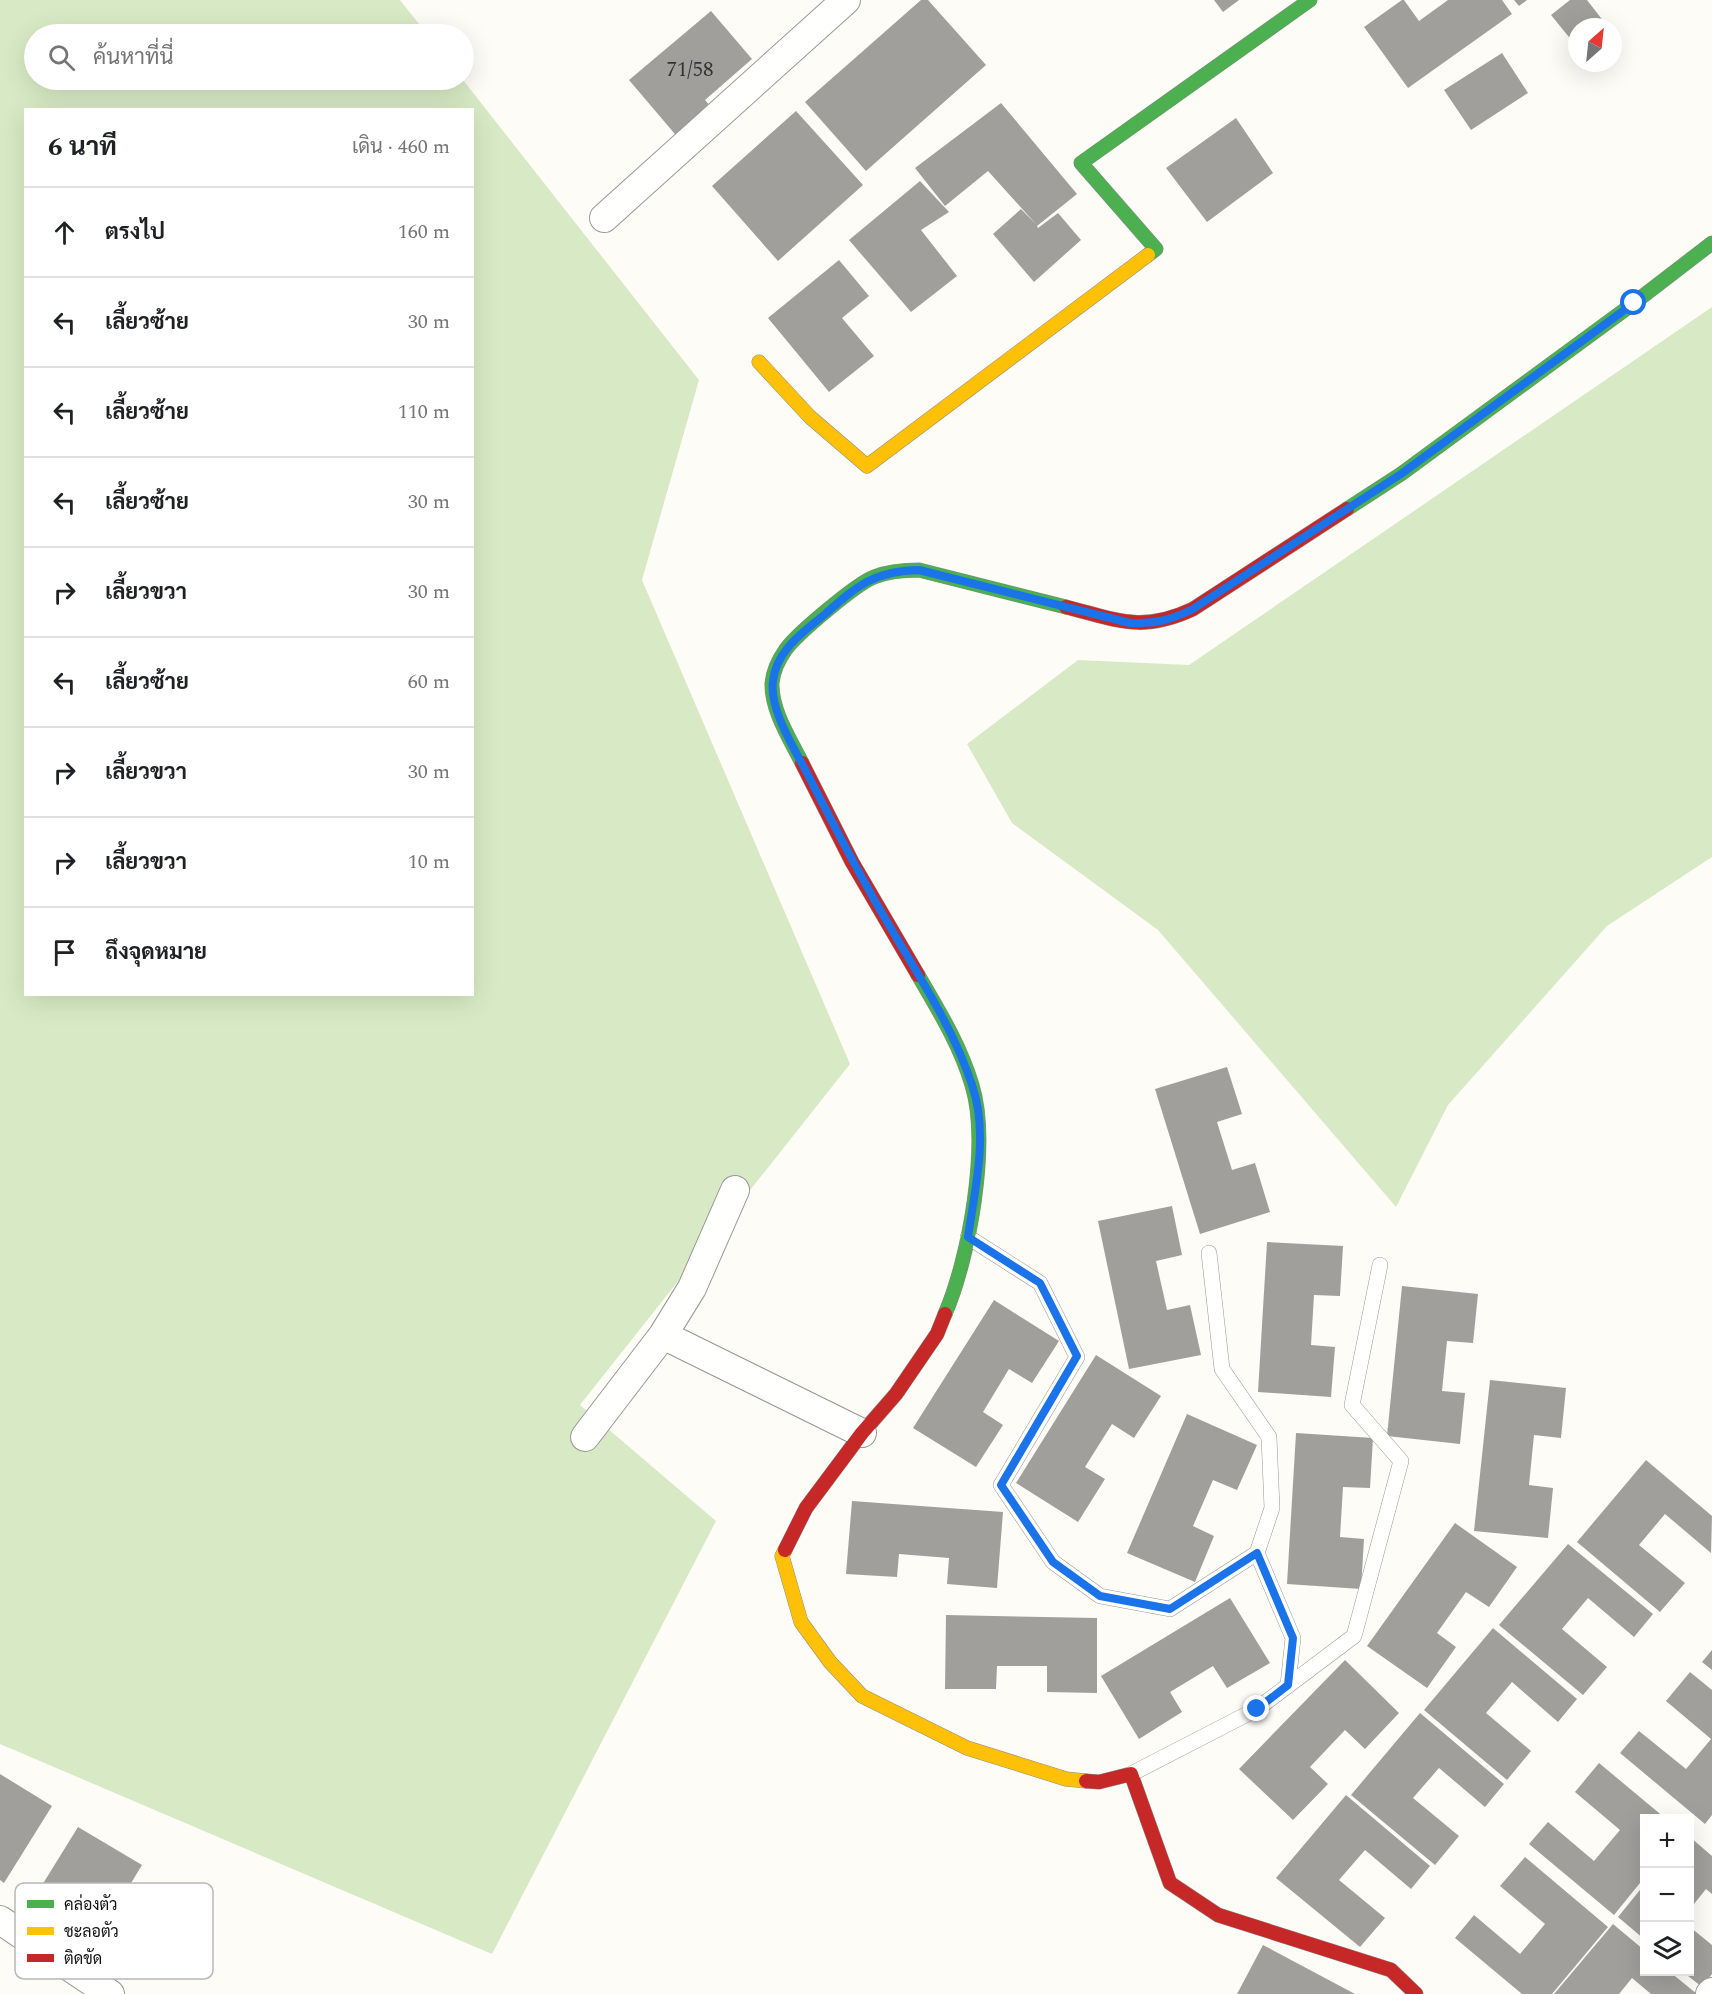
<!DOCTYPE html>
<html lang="th">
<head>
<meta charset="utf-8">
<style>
  :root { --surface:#fff; --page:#f2f2f2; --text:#202124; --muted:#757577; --line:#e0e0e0 }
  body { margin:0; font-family:Spectral,Sarabun,serif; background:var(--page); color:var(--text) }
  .controls { position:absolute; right:18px; bottom:18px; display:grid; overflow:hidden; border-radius:0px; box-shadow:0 6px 24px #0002 }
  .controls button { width:54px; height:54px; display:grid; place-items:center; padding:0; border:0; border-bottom:2px solid var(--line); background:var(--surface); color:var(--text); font:30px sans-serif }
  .compass { position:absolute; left:1568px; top:18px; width:54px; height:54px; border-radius:50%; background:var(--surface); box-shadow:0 6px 24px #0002; rotate:27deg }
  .stop { position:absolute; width:18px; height:18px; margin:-14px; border:4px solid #1a73e8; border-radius:50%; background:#fff }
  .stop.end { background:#1a73e8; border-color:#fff; box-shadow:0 2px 6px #0008 }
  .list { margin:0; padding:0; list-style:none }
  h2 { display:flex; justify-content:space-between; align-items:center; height:78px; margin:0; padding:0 24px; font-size:26px }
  h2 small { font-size:20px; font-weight:400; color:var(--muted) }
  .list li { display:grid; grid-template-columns:39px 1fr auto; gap:18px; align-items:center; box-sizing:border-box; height:90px; padding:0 24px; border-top:2px solid var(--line) }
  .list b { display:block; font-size:22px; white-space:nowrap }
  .list em { font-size:20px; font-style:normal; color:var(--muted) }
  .icon { flex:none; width:33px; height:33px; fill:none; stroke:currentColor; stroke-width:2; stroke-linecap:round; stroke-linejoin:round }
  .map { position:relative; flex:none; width:1712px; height:1994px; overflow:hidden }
  .search { position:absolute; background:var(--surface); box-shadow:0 6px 24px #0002; left:24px; top:24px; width:450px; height:66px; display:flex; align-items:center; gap:15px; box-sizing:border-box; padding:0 21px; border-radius:33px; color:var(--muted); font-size:22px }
  .panel { position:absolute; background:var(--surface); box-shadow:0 6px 24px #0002; left:24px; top:108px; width:450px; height:888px; border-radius:0px }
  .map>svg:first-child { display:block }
  .forest { fill:#d8eac5; fill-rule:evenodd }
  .building { fill:#a19f9c }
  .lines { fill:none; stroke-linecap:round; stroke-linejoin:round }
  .lane-casing { stroke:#979795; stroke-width:16 }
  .street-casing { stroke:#979795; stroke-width:30 }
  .fast-casing { stroke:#8e8d8b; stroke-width:15 }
  .slow-casing { stroke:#8e8d8b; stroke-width:15 }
  .jam-casing { stroke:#8e8d8b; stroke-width:15 }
  .lane { stroke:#fffffe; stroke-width:15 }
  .street { stroke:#fffffe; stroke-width:28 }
  .fast { stroke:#4caf50; stroke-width:14 }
  .slow { stroke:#ffc107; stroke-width:14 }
  .jam { stroke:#c62828; stroke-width:14 }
  .route { stroke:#1a73e8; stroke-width:8 }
  .labels { text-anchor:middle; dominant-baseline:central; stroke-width:6; stroke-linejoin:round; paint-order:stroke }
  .number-label { font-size:21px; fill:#353434 }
  .key { fill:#fff; stroke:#b8b8b8; stroke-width:1.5 }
  .key-label { font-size:16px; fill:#111 }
</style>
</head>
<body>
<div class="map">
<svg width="1712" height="1994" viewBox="0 0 1712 1994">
  <rect width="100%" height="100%" fill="#fdfcf7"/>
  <!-- forest -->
  <path class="forest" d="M 0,0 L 400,0 L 427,34 L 34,34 L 34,80 L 463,80 L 699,380 L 642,580 L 850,1064 L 580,1405 L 716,1521 L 492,1954 L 0,1744 ZM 26,110 L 472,110 L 472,994 L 26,994 Z
    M 1712,307 L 1712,857 L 1607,926 L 1448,1105 L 1396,1207 L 1158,930 L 1012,823 L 967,744 L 1078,660 L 1189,665 Z"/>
  <!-- building -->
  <path class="building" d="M 921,0 L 928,0 L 986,65 L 866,171 L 805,102 Z
    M 1214,0 L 1239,0 L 1223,12 Z
    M 1402,0 L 1404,0 L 1419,21 L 1448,0 L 1502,0 L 1512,14 L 1408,88 L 1364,27 Z
    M 1514,0 L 1527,0 L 1519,6 Z
    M 1570,0 L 1587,0 L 1608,27 L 1577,27 L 1577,47 L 1551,15 Z
    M 711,11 L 752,59 L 705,100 L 714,110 L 680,140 L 629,80 Z
    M 1502,53 L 1528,93 L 1471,130 L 1444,90 Z
    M 1001,103 L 1077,194 L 1037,226 L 1038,228 L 1058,213 L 1081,240 L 1034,282 L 993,234 L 1021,209 L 1036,224 L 988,171 L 945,206 L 915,168 Z
    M 796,111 L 863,185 L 778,261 L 712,186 Z
    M 1236,118 L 1273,173 L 1207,222 L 1166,168 Z
    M 920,181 L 949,212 L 921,230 L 957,276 L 911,312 L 849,240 Z
    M 839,260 L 869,296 L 842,318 L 874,356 L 829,392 L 768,318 Z
    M 1227,1067 L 1242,1114 L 1217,1122 L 1232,1170 L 1255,1163 L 1270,1212 L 1200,1234 L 1155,1089 Z
    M 1172,1206 L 1182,1255 L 1156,1261 L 1167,1310 L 1190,1305 L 1201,1355 L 1129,1369 L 1098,1221 Z
    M 1267,1242 L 1343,1246 L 1340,1296 L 1314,1295 L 1311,1345 L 1335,1347 L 1331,1397 L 1258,1392 Z
    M 1402,1286 L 1478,1294 L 1473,1343 L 1447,1341 L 1442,1391 L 1465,1393 L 1460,1444 L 1387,1436 Z
    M 994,1300 L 1059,1341 L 1032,1383 L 1009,1369 L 983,1412 L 1003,1425 L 976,1467 L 913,1428 Z
    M 1096,1355 L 1161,1396 L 1134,1438 L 1112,1424 L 1085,1467 L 1105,1479 L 1078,1522 L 1016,1483 Z
    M 1490,1380 L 1566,1388 L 1561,1438 L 1534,1435 L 1529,1485 L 1553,1488 L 1548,1538 L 1474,1531 Z
    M 1187,1414 L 1257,1445 L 1237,1490 L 1213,1480 L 1193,1526 L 1214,1536 L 1195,1582 L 1127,1553 Z
    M 1296,1433 L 1373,1438 L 1370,1488 L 1343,1487 L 1340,1537 L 1364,1539 L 1361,1589 L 1287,1584 Z
    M 1646,1460 L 1712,1516 L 1711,1553 L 1665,1514 L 1639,1545 L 1685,1583 L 1660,1612 L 1577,1542 Z
    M 852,1501 L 1003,1512 L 997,1588 L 947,1584 L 949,1558 L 899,1554 L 897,1577 L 846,1574 Z
    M 1455,1523 L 1517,1567 L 1489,1607 L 1466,1592 L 1437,1633 L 1456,1647 L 1427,1688 L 1367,1646 Z
    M 1568,1544 L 1653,1614 L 1634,1637 L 1588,1598 L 1562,1629 L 1607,1667 L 1583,1695 L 1499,1625 Z
    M 1230,1598 L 1270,1663 L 1227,1688 L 1213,1666 L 1170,1692 L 1182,1712 L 1139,1739 L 1101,1676 Z
    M 946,1615 L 1097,1618 L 1097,1693 L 1047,1692 L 1047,1666 L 997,1666 L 996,1689 L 945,1689 Z
    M 1493,1628 L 1577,1699 L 1558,1722 L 1512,1682 L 1486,1713 L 1531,1751 L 1507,1780 L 1424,1710 Z
    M 1712,1650 L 1712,1670 L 1702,1662 Z
    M 1345,1660 L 1399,1713 L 1365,1749 L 1345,1730 L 1310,1767 L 1328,1784 L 1293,1820 L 1239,1769 Z
    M 1690,1672 L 1712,1690 L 1712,1815 L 1705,1824 L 1620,1753 L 1639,1731 L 1686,1769 L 1711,1739 L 1666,1701 Z
    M 1420,1713 L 1504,1784 L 1485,1807 L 1439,1768 L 1413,1798 L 1459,1836 L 1435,1865 L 1351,1795 Z
    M 1599,1763 L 1665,1818 L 1644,1818 L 1644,1878 L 1614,1915 L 1529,1844 L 1548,1822 L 1594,1861 L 1620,1830 L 1575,1792 Z
    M 0,1774 L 52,1806 L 4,1883 L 0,1880 Z
    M 1346,1795 L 1430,1866 L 1411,1889 L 1365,1850 L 1339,1880 L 1385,1918 L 1360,1947 L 1276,1878 Z
    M 78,1827 L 142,1865 L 95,1943 L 31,1903 Z
    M 1690,1837 L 1712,1856 L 1712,1894 L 1706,1889 L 1690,1909 Z
    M 1525,1857 L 1608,1927 L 1552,1994 L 1522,1994 L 1455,1938 L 1474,1915 L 1520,1954 L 1545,1924 L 1500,1886 Z
    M 1644,1885 L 1644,1939 L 1618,1917 Z
    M 1613,1924 L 1644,1950 L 1644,1972 L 1670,1972 L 1697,1994 L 1651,1994 L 1632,1978 L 1619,1994 L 1554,1994 Z
    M 1690,1927 L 1712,1945 L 1712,1974 L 1702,1987 L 1683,1972 L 1690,1972 Z
    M 1263,1945 L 1355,1994 L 1237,1994 Z"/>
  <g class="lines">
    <defs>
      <path id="lane" d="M 968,1237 L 1040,1283 L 1077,1357 L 1001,1485 L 1053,1562 L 1100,1596 L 1170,1609 L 1257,1553
        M 1209,1253 L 1222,1369 L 1269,1437 L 1272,1508 L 1257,1553 L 1293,1638 L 1288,1685
        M 1131,1774 L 1257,1709 L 1354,1636 L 1401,1461 L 1352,1405 L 1380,1265"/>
      <path id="street" d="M 604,218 L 846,0
        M 663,1335 L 862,1433
        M 585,1437 L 663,1335 L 692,1288 L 735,1190
        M 0,1920 L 110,1994
        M 1710,1994 L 1712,1992"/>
      <path id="fast" d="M 1148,255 L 1156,249 L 1081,163 L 1310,0
        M 1347,509 L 1401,474 L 1634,303 L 1712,243
        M 802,763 C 790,739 771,710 772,683 C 773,671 779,659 786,649 C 798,633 856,584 874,577 C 889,571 904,570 919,570 L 1066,607
        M 918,975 C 939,1011 960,1045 972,1085 C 990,1144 969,1259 945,1314"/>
      <path id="slow" d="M 759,362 L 810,417 L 867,466 L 1148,255
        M 785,1550 L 782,1556 L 801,1622 L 830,1662 L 862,1696 L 967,1748 L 1066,1779 L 1086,1781"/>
      <path id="jam" d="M 1066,607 C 1117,620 1142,633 1193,609 L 1347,509
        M 802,763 L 852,862 L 918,975
        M 785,1550 L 806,1508 L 862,1433 L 896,1394 L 937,1334 L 945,1314
        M 1086,1781 L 1099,1782 L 1131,1774 L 1170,1883 L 1218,1915 L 1391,1970 L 1416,1994"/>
    </defs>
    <!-- lane casing -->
    <use href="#lane" class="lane-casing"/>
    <!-- street casing -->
    <use href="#street" class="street-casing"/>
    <!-- fast casing -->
    <use href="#fast" class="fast-casing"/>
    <!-- slow casing -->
    <use href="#slow" class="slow-casing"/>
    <!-- jam casing -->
    <use href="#jam" class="jam-casing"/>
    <!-- lane -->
    <use href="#lane" class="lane"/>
    <!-- street -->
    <use href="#street" class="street"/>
    <!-- fast -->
    <use href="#fast" class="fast"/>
    <!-- slow -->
    <use href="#slow" class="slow"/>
    <!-- jam -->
    <use href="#jam" class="jam"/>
  </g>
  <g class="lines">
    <!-- route -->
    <path class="route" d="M 1257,1709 L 1288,1685 L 1293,1638 L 1257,1553 L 1170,1609 L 1100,1596 L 1053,1562 L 1001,1485 L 1077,1356 L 1040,1283 L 968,1237 C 975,1188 989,1134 972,1085 C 953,1027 919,977 889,925 C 859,875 833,824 807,773 C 794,748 769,709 773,681 C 776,651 802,633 824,615 C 857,586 873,571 919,570 L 1130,623 C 1154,624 1171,620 1193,609 L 1401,474 L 1634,303"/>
  </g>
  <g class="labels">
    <!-- number labels -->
    <g class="number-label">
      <text x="690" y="70">71/58</text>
    </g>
  </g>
  <!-- legend -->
  <rect x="15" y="1883" width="198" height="96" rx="9" class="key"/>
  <rect x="27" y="1900" width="27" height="8" fill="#4caf50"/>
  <rect x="27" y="1927" width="27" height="8" fill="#ffc107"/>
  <rect x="27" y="1954" width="27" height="8" fill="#c62828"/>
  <g class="key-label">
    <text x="64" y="1910">คล่องตัว</text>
    <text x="64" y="1937">ชะลอตัว</text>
    <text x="64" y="1964">ติดขัด</text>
  </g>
</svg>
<div class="controls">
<button>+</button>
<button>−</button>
<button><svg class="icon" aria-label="layers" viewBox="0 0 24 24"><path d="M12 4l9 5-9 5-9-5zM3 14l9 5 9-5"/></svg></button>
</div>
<svg class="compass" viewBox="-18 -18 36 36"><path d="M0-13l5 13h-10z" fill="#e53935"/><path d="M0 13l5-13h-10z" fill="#757577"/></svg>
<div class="stop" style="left:1634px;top:303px"></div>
<div class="stop end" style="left:1257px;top:1709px"></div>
<div class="search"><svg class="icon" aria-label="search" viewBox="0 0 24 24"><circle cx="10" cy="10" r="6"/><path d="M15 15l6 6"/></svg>ค้นหาที่นี่</div>
<section class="panel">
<h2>6 นาที<small>เดิน · 460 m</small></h2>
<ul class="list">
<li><svg class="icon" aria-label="ahead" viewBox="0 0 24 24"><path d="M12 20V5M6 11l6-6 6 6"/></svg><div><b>ตรงไป</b></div><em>160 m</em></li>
<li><svg class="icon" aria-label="left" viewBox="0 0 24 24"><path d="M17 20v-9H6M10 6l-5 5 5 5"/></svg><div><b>เลี้ยวซ้าย</b></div><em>30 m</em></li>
<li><svg class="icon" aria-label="left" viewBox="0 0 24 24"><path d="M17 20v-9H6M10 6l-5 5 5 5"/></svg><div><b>เลี้ยวซ้าย</b></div><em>110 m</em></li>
<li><svg class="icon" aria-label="left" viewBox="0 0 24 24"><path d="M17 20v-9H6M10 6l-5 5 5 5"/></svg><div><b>เลี้ยวซ้าย</b></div><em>30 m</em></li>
<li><svg class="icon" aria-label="right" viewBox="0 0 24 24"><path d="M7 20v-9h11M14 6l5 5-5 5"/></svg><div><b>เลี้ยวขวา</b></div><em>30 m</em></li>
<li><svg class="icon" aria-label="left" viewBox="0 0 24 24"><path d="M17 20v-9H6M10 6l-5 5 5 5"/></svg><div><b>เลี้ยวซ้าย</b></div><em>60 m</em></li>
<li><svg class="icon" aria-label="right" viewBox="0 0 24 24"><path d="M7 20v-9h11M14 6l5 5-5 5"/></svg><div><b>เลี้ยวขวา</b></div><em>30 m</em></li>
<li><svg class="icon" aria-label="right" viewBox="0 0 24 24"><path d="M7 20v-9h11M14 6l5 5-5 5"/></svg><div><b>เลี้ยวขวา</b></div><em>10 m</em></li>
<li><svg class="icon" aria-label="arrive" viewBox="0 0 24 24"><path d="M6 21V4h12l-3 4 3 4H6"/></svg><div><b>ถึงจุดหมาย</b></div></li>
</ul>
</section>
</div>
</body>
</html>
